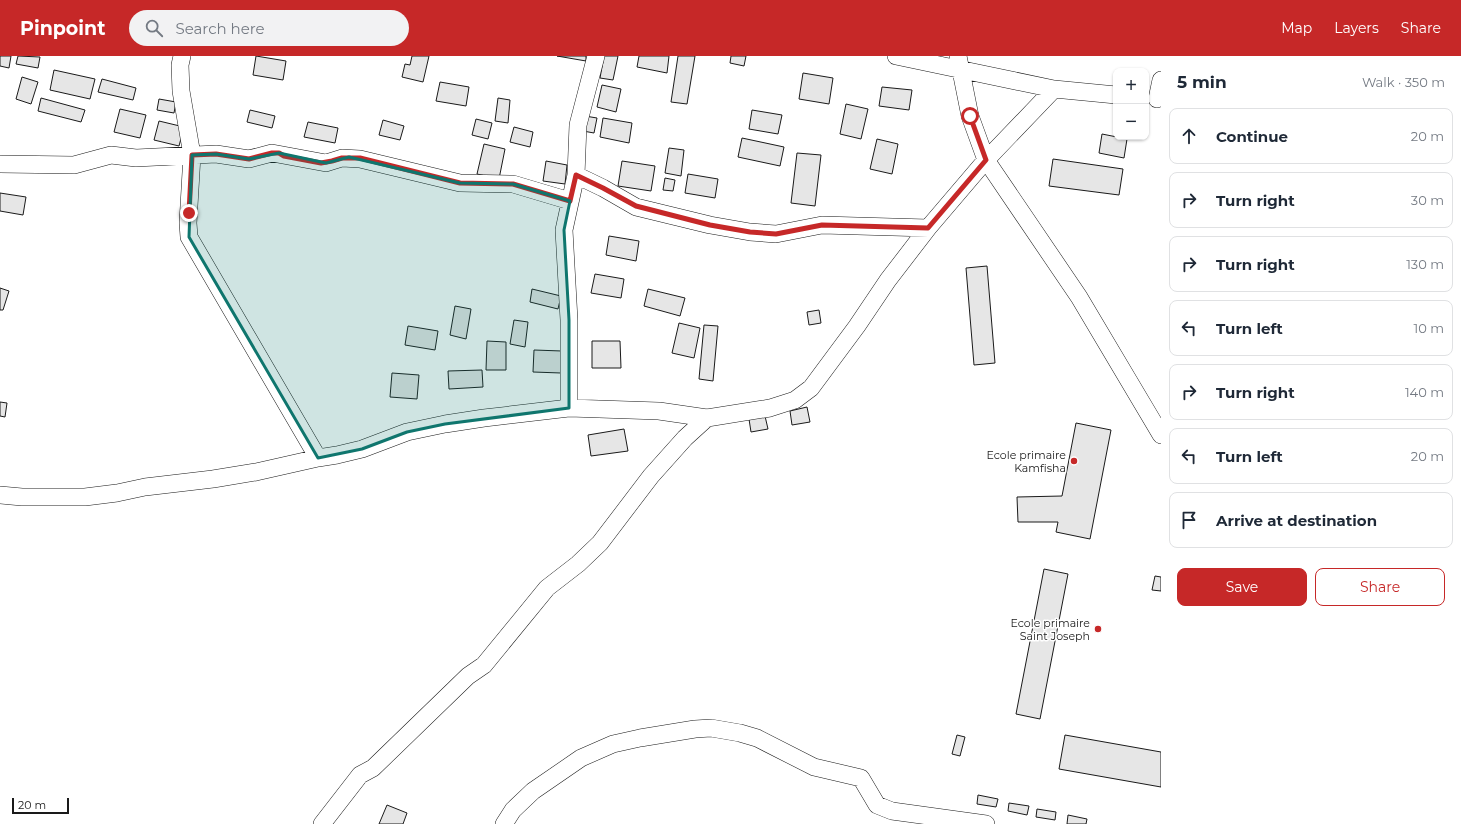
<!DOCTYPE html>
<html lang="en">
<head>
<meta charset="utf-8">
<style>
  :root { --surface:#fff; --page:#f2f2f3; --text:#1f2937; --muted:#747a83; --line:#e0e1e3; --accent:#c62828 }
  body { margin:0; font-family:Montserrat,sans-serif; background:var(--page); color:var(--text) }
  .controls { position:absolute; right:12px; top:12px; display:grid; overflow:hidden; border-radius:8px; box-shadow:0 1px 3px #0004 }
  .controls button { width:36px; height:36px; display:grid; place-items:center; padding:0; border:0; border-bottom:1px solid var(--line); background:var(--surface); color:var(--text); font:20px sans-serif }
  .scale { position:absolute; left:12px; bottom:10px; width:57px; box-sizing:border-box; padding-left:4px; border:2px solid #1a1a1a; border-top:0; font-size:11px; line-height:14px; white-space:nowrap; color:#1a1a1a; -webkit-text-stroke:3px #fff; paint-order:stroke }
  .stop { position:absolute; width:12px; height:12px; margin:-9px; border:3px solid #c62828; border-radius:50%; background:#fff }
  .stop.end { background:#c62828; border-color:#fff; box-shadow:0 1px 4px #0008 }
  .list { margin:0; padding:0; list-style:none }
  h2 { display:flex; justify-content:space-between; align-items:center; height:52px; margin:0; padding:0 16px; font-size:17px }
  h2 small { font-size:13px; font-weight:400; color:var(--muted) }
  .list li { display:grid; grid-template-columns:26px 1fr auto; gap:12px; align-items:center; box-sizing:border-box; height:56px; margin:0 8px 8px; padding:0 8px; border:1px solid var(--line); border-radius:8px }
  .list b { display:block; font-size:15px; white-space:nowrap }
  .list em { font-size:13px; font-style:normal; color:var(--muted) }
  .actions { display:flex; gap:8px; padding:12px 16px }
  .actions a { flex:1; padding:9px 0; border:1px solid var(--accent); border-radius:8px; text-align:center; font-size:14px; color:var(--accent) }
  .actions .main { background:var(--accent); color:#fff }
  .icon { flex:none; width:22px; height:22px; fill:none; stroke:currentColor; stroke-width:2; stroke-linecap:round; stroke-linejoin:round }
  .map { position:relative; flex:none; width:1161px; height:768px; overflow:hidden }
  header { display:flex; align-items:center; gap:24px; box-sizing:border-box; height:56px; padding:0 20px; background:var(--accent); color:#fff }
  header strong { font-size:19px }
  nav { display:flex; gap:22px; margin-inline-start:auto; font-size:14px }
  .search { width:280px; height:36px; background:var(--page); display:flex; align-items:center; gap:10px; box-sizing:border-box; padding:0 14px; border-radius:22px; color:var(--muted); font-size:15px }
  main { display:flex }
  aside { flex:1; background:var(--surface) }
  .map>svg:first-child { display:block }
  .building { fill:#e6e6e6; stroke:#1a1a1a }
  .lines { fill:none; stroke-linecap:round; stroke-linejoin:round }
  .minor-casing { stroke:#1a1a1a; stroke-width:18 }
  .minor { stroke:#fff; stroke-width:17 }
  .route { stroke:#c62828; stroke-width:5 }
  .marked { fill:#0f766e; fill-opacity:0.2; stroke:#0f766e; stroke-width:3; stroke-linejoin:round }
  .poi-dot { fill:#c62828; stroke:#fff; stroke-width:1.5 }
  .labels { text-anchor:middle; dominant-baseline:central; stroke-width:3; stroke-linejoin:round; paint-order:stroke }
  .poi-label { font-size:11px; fill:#1a1a1a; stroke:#fff; text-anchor:end }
</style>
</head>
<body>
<header>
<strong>Pinpoint</strong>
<div class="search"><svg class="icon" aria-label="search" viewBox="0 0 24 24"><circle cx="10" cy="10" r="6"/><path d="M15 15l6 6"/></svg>Search here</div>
<nav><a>Map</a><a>Layers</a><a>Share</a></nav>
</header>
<main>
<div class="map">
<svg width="1161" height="768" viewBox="0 0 1161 768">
  <rect width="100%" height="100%" fill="#fff"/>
  <!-- building -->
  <path class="building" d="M 0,0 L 11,0 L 9,12 L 0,10 Z
    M 18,0 L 40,1 L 38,12 L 16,8 Z
    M 256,0 L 286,5 L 283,24 L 253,19 Z
    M 412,0 L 429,0 L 423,26 L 402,21 L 405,8 L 410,9 Z
    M 557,0 L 586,0 L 586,5 Z
    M 604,0 L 618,0 L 613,24 L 600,22 Z
    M 639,0 L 669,0 L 667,17 L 637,11 Z
    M 678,0 L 695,0 L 687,48 L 671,46 Z
    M 731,0 L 746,0 L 744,10 L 730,7 Z
    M 54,14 L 95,23 L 90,43 L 50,34 Z
    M 803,17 L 833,22 L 829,48 L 799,43 Z
    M 22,21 L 38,26 L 31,48 L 16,43 Z
    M 102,23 L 136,32 L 133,44 L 98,36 Z
    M 440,26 L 469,31 L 466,50 L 436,45 Z
    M 602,29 L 621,33 L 616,56 L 597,51 Z
    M 882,31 L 912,34 L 909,54 L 879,50 Z
    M 41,42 L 85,54 L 81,66 L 38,55 Z
    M 498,42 L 510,44 L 508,67 L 495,65 Z
    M 159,43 L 176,46 L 174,57 L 157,54 Z
    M 846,48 L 868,53 L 861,83 L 840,78 Z
    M 120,53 L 146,59 L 140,82 L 114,76 Z
    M 250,54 L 275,60 L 272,72 L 247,66 Z
    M 752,54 L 782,59 L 778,78 L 749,73 Z
    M 585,60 L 597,62 L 594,77 L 583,75 Z
    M 603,62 L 632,67 L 629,87 L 600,81 Z
    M 476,63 L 492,67 L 488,83 L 472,79 Z
    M 383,64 L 404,70 L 400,84 L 379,79 Z
    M 159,65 L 184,71 L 179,90 L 154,84 Z
    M 308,66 L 338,72 L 335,87 L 304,81 Z
    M 514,71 L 533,76 L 530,91 L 510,86 Z
    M 1102,78 L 1127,83 L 1124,102 L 1099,97 Z
    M 742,82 L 784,91 L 780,110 L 738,101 Z
    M 877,83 L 898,88 L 892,118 L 870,113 Z
    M 484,88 L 505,93 L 499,123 L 477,118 Z
    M 669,92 L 684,94 L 681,120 L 665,117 Z
    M 797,97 L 821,99 L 815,150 L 791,147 Z
    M 1053,103 L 1123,113 L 1119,139 L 1049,130 Z
    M 546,105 L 567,109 L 565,128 L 543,125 Z
    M 622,105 L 655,110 L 651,135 L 618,130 Z
    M 688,118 L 718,123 L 715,142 L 685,137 Z
    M 665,122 L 675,124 L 673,135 L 663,134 Z
    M 0,137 L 26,141 L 23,159 L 0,155 Z
    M 609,180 L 639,185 L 636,205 L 606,199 Z
    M 987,210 L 995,307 L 974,309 L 966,212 Z
    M 595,218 L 624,223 L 621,242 L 591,237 Z
    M 0,232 L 9,235 L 3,254 L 0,254 Z
    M 532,233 L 561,240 L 558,253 L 530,246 Z
    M 648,233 L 685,242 L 680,260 L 644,250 Z
    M 455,250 L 471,253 L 466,283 L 450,279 Z
    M 819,254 L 821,267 L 809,269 L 807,256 Z
    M 514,264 L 528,266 L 525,291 L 510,288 Z
    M 679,267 L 700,272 L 694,302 L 672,297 Z
    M 704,269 L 718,270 L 713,325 L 699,323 Z
    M 408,270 L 438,275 L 435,294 L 405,289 Z
    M 487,285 L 506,286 L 506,314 L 486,314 Z
    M 592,285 L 620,285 L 621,312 L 592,312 Z
    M 534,294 L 562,295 L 561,317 L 533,316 Z
    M 482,314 L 483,331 L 449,333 L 448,315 Z
    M 392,317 L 419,319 L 417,343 L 390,341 Z
    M 0,346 L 7,347 L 5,361 L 0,360 Z
    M 807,351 L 810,366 L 792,369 L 790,355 Z
    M 765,360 L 768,373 L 751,376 L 749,363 Z
    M 1076,367 L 1111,374 L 1090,483 L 1056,476 L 1058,466 L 1018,466 L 1017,441 L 1062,440 Z
    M 624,373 L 628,395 L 591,400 L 588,379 Z
    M 1044,513 L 1068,518 L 1040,663 L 1016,658 Z
    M 1155,520 L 1161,521 L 1161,535 L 1152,534 Z
    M 957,679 L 965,681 L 960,700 L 952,698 Z
    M 1065,679 L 1161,696 L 1161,731 L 1059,713 Z
    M 978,739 L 998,743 L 996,751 L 977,748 Z
    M 1009,747 L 1029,750 L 1027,759 L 1008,755 Z
    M 387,749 L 407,757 L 403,768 L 379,768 Z
    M 1037,753 L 1056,756 L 1055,764 L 1036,761 Z
    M 1068,759 L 1087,763 L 1086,768 L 1067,768 Z"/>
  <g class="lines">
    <defs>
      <path id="minor" d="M 182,0 L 180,9 L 181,35 L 192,99 L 188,167 L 189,181 L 318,402
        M 896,0 L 1054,33 L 1116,39
        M 958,0 L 970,60 L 986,104 L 1079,241 L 1161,379
        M 1157,43 L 1161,24
        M 0,108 L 74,109 L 111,99 L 136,102 L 216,98 L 249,103 L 272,97 L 326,107 L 342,102 L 360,103 L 460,127 L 513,128 L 570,145
        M 576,119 L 603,132 L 636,151 L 710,169 L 750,176 L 776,178 L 822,169 L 928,172
        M 569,352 L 569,264 L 564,174 L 576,119 L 578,69 L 596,0
        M 0,439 L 22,441 L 85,441 L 117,437 L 145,431 L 213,423 L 256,416 L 318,402 L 337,399 L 362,393 L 407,376 L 445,368 L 484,362 L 569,352 L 659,355 L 707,362 L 770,352 L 795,344 L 811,332 L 857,270 L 888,224 L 928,172 L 986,104 L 1054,33
        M 322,768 L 360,719 L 373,712 L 468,620 L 484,609 L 547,532 L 578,508 L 600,487 L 651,420 L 685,382 L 707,362
        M 504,768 L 513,754 L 533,735 L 581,702 L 613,688 L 640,682 L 695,673 L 711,672 L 740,677 L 757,682 L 814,711 L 861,722 L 877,749 L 892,755 L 986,768"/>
    </defs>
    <!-- minor casing -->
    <use href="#minor" class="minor-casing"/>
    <!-- minor -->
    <use href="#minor" class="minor"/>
  </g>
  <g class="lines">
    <!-- route -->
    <path class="route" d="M 189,157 L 192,99 L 216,98 L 249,103 L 272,97 L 279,97 L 284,100 L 321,107 L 332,105 L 342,102 L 360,102 L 460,127 L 513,128 L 570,145 L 576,119 L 603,132 L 636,150 L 710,169 L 750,176 L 776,178 L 822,169 L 928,172 L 986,104 L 970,60"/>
  </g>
  <!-- marked area -->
  <path class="marked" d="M 279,97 L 326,107 L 349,101 L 460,127 L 513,128 L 570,145 L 564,174 L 569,264 L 569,352 L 445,368 L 407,376 L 362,393 L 318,402 L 189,181 L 192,99 L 216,98 L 249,103 Z"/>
  <!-- markers -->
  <g class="poi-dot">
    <circle cx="1074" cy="405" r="4"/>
    <circle cx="1098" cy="573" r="4"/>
  </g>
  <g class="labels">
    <!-- poi labels -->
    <g class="poi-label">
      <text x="1066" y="399">Ecole primaire<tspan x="1066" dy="13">Kamfisha</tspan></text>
      <text x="1090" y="567">Ecole primaire<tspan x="1090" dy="13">Saint Joseph</tspan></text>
    </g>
  </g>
</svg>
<div class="controls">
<button>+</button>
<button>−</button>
</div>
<div class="scale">20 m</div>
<div class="stop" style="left:970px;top:60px"></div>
<div class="stop end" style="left:189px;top:157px"></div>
</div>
<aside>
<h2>5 min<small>Walk · 350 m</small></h2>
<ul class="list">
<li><svg class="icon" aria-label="ahead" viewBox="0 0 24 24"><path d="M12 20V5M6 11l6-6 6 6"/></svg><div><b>Continue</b></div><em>20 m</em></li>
<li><svg class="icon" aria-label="right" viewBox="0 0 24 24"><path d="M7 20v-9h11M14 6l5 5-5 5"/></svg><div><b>Turn right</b></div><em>30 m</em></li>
<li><svg class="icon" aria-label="right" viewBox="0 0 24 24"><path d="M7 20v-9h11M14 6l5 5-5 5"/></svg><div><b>Turn right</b></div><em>130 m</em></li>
<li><svg class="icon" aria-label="left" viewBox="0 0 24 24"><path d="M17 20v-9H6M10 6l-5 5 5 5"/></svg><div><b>Turn left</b></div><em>10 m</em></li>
<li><svg class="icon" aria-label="right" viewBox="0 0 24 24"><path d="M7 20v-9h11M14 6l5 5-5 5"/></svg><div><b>Turn right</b></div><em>140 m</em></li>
<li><svg class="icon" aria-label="left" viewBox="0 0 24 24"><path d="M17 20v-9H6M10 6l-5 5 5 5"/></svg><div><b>Turn left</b></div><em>20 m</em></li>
<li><svg class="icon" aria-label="arrive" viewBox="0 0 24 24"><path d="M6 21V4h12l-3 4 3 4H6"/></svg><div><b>Arrive at destination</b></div></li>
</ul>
<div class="actions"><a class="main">Save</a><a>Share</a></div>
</aside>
</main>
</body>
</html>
